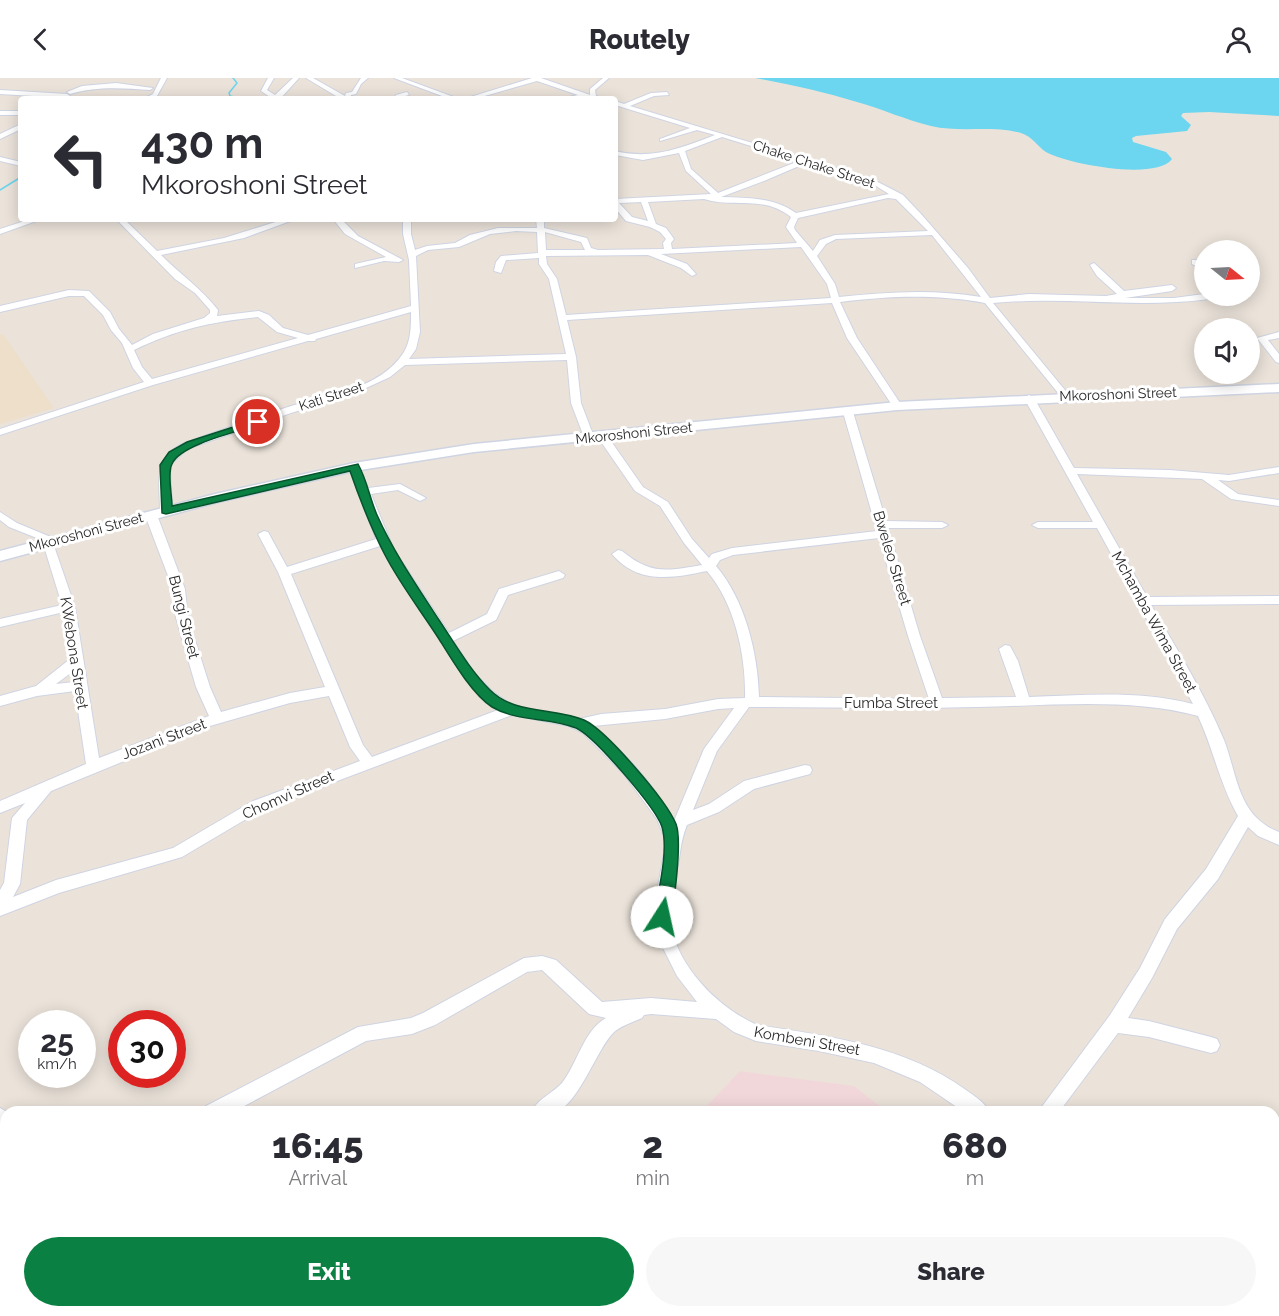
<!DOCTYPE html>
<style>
:root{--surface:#fff;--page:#f7f7f7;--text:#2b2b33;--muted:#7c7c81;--accent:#0b8043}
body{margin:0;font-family:Raleway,sans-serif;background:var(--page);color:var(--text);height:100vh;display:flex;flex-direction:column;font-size:22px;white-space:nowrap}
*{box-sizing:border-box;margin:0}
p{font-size:20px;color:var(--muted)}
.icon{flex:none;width:33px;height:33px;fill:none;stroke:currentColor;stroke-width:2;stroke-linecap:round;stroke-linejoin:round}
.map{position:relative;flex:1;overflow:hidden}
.sheet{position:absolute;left:0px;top:1028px;width:1280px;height:212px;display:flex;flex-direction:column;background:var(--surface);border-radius:18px 18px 0 0;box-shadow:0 3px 15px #0003}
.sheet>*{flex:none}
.top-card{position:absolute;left:18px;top:18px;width:600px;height:126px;border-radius:6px;box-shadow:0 3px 15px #0003;background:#fff;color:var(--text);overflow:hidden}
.needle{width:39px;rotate:108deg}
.controls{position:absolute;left:1194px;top:162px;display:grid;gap:12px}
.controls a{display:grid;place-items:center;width:66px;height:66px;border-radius:50%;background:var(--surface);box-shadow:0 3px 15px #0003;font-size:30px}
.speed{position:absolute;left:18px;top:932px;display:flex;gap:12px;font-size:30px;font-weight:700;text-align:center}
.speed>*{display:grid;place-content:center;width:78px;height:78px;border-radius:50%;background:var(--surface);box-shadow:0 3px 15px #0003;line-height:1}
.speed small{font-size:15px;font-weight:400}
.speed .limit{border:9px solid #d22;background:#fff;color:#111}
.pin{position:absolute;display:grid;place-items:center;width:51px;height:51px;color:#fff;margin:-26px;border:3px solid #fff;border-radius:50%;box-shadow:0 2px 6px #0007}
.me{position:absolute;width:66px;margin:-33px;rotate:10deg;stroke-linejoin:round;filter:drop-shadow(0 0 4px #0008)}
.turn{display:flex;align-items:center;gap:21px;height:126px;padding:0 24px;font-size:27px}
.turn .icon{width:78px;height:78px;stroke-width:2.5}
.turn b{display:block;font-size:42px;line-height:51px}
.eta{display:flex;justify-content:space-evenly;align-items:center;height:102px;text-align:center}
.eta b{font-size:36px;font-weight:800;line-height:42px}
.cta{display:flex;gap:12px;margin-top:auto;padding:12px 24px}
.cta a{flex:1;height:69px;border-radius:36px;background:var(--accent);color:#fff;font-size:24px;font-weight:800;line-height:69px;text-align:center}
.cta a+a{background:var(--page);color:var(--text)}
header{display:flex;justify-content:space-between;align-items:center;height:78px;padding:0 24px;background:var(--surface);font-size:27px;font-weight:800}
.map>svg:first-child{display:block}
.education{fill:#eddfc9}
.medical{fill:#f2d7da}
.water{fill:#6cd5ef}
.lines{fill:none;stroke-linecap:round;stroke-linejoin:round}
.stream{stroke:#6cd5ef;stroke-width:1.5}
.minor-casing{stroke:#cfd4e2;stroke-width:2}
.tertiary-casing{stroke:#cfd4e2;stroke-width:3}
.minor{fill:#fff;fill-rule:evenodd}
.tertiary{fill:#fff;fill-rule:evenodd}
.route{fill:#0b8043;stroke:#07532c;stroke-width:1.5}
.labels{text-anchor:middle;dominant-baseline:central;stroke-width:6;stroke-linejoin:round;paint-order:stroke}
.far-street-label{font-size:14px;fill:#292929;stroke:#fff}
.street-label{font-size:15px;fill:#292929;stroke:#fff}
</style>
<header><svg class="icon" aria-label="back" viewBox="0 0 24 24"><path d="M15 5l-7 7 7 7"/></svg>Routely<svg class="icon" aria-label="person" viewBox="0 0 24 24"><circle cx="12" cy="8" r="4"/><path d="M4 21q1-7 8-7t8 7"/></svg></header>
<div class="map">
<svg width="1279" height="1238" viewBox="0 0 1279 1238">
<rect width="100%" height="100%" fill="#ebe3da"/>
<polygon class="education" points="3,256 54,330 0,346 0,257"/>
<g class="medical">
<polygon points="740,993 854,1008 886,1033 702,1033"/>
<polygon points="460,1233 1134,1233 1141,1238 457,1238"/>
</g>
<path class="water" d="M755,0H1279V38L1209,34L1183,35L1181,38L1191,47L1187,53L1136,58L1132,60L1133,64L1166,74L1172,81C1156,103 1067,86 1046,74C1037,68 1033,59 1021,55C992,47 960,55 931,48C906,42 882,31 857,24C824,14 789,6 755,0Z"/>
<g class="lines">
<g class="stream">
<polyline points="233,0 237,5 229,15 230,18 243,21"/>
<polyline points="0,112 21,99"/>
</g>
<defs>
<g id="minor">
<polygon points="161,0 167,0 157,18 143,21 153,16"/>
<polygon points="268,0 274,0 267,12 275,17 293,0 299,0 280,21 273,21 261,13"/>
<polygon points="306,0 313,0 345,18 346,15 352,14 361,0 368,0 361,6 356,16 351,17 350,21 341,21"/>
<polygon points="394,0 402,0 459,21 450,21"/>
<polygon points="532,0 541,0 590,17 590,11 603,0 609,0 595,12 596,18 605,21 560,21 578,17 537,3 474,21 464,21"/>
<path d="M116,5L153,10L150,12C122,10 97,8 70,16L67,14L82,8Z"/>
<polygon points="0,12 67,16 70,18 67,20 0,16"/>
<polygon points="407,14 409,17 393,21 396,17"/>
<path d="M667,14L669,17L654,18L630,28L872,101L903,117L921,136L968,190L990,220L1029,216L1106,218L1117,216L1097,198L1090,187L1094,185L1124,213L1172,207L1176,210L1172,213L1125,220H1174L1204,216L1213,218L1209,221C1137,231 1066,218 993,225L1069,317L1071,319L1066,322L1063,321L985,225C934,216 891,218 840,224L857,260L902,328L897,331L894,330L847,260L832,225L567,242L576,279L581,325L594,359L593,361H585L584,359L571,325L567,282L405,287L390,299L353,316L291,335L187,371L170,387L172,433L166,436L160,433C160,405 152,378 185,365C218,353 252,341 285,330C322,318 373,313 399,281C411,267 411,252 411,234L316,261L315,263H308L153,307L0,357V351L144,304L133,290L122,265L111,252L103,237L84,218H69L0,234V228L69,212L89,213L110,234L119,251L132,267L153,256L204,240L210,235V232L195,215L175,201L116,141H124L157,173L224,160L285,141H296L244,160L161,177C180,196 202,211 218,232L217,238L259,233L269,237L283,250L308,257L411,228L409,182L403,156V141H411V156L415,172L427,168L455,165L470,157L498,150H537L536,141H544V150L587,160L591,170L598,172L664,171L663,165L666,161L660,154L650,149L626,143L615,130V121L711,116L686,93L679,75L643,82L615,77V73C652,82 681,70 715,57L697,52L660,63V61L690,50L615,27V23L624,26L651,15ZM722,59L799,83L718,115L691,91L685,73ZM806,85L868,103L889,116L796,135C774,119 748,120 721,119L764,103ZM888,120L896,121L928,153L835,157L820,162L813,173L795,152L794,149L798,140ZM704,121C734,131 761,116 791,139L786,149L797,165L672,171L671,165L674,161L666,150L656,146L648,124ZM641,124L648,143L632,139L619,125ZM516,153L537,154L538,175L501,178L496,184L494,193L501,195L506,182L539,180V186L549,201L566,276L409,281L416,271L420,254L416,178L428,172L459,169L490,156ZM545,154L581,164L585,172H546ZM932,157L981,219C933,211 887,214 839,219L835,206L817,178L826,166L836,161ZM801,169L827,206L831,220L566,237L557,201L547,186L546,178L648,177L681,190L692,198L696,196L687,186L661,176ZM258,239L277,254L298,260L152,301L142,289L134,272C177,251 211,244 258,239Z"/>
<rect x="0" y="33" width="21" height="4"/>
<polygon points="21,46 21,51 0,61 0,56"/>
<polygon points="0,79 21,84 21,88 0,83"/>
<polygon points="31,141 42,141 0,156 0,151"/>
<polygon points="333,141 341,141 358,158 403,182 399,184 384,183 355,190 355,186 386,179 345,156"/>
<polygon points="1192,182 1198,182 1204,187 1204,192 1192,186"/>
<polygon points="1279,254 1279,260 1268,262 1279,276 1279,285 1276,284 1257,260"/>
<path d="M1029,317L1034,320L1074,390L1170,392L1229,397L1279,389V395L1229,403L1218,402L1238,416L1279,422V428L1231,421L1202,401L1077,396L1147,519L1279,518V526L1151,527C1177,571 1204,615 1224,662C1233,685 1236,712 1250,732C1257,742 1268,750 1279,754V767L1258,758L1248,749L1218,801L1177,851L1152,900L1128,940L1149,943L1211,959L1217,961L1220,967L1217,973L1211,975L1149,959L1118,955L1059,1034H1038L1110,937L1140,890L1165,841L1206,791L1238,738C1220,707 1213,670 1198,638C1129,619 1048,628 976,629C901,631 824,629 749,629L717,673L693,732L709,726L744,703L805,687L810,688L812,692L810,696L754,711L719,734L687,747C680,764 681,774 677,791C674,807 668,824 670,841C675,887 717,929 757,947C830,958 905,968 966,1012C974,1018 985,1024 989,1034H964L920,1004L874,985L819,973L756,963L734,954L716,941L651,936L644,937L642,940C633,944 620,948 613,955C597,971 577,1029 555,1034C548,1035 539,1034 532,1034C537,1021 553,1015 562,1005C577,986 584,952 606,940L589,936L542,892L527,894L435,947L412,956L366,963L233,1034H204L206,1028L358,949L411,940L423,935L524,880L542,878L556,882L602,924L651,920L697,924L677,898L657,858L654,830L665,770L664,758L657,741L623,695L583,655L569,648L512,637L263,731L182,779L59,815L0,838V812L4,805L12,740L25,725L0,735V723L86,686L75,613L37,618L0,628V618L36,608L70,581L64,534L0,549V541L62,527L42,462L9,449L0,442V434L17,445L58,462L53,465L75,529L99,680L209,638L196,609L176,540L173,511L145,437L147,435H155L157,437L185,511L188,540L210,609L221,634L290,615L325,609L278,494L258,456L264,453L268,454L287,489L376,461L349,389L354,386L359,389L368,410L400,406L426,420L420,423L398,412L371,416L394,472L449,555L487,536L499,511L559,493L565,497L563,500L508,517L496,542L453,563L475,596L492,613L510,626L526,631L579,641L601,636L665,631L718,621L745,620C746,578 735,526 707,493C673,500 638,507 612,476L618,472L622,473C651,497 667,493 702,487L684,465L660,428L635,413L597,358L598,356H606L643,409L668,424L692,461L709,480L712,476L732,470L877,453L843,334L848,331L853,334L886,443L942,444L948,447L942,450H888L920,558L942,620L1016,619L999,571L1005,567L1010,568L1018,583L1029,619C1083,617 1141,612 1193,626L1097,450H1038L1032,447L1038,444H1093L1024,320ZM879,460L908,558L929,621L759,619C758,575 745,522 716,488L720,482L733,477ZM380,468L466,602L482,620L498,632L372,679L363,667L291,496ZM72,594L74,604L56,606ZM329,618L350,669L360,683L253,723L173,770L56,802L13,819L20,806L27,742L51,713L210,648L290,625ZM734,630L704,671L674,743C654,707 624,674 593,648L665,641L718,631Z"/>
<polygon points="0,1030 7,1034 6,1085 0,1082"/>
<polygon points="6,1135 8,1233 0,1237 0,1137"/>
<polygon points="315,1233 338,1233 336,1238 313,1238"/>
<polygon points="1231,1233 1257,1233 1259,1238 1233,1238"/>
</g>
<polygon id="tertiary" points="1279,306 1279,314 897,332 474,374 354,393 218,424 0,483 0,473 215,416 354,385 474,366 897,324"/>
</defs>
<use href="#minor" class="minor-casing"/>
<use href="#tertiary" class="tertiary-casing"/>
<use href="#minor" class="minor"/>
<use href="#tertiary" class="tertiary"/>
</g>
<path class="route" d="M258,341L263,344L261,346C241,353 180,366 172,386C167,396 172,416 172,428L358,386C367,402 370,421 377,437C394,475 417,508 439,542C455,566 470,592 490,612C515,637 553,629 584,642C606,652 666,722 676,746C682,762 675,829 668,844L662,846L656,844L654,839C658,814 669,773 662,749C656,730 594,658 576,650C550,639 517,644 492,629C472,616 452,582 439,561C421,533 400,506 385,477C371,450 360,422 350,393L166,436L162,435L160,387L169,374L187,364Z"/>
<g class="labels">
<g class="far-street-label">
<text transform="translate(814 86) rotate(18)">Chake Chake Street</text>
<text transform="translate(1118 316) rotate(-2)">Mkoroshoni Street</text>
<text transform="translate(331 318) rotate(-18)">Kati Street</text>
<text transform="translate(634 355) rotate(-6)">Mkoroshoni Street</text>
<text transform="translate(86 454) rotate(-15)">Mkoroshoni Street</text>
</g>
<g class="street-label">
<text transform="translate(892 480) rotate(73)">Bweleo Street</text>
<text transform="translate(184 539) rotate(76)">Bungi Street</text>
<text transform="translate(1154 544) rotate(61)">Mchamba Wima Street</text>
<text transform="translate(74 575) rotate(81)">KWebona Street</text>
<text x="891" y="625">Fumba Street</text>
<text transform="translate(164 661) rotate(-21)">Jozani Street</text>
<text transform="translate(288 717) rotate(-24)">Chomvi Street</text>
<text transform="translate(807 963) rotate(10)">Kombeni Street</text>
</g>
</g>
</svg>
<div class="controls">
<a><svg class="needle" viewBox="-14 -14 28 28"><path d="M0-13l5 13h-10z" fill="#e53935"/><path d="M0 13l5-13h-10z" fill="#7c7c81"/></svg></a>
<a><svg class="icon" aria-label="sound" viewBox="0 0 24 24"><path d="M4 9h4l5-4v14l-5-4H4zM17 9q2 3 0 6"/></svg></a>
</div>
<div class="speed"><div>25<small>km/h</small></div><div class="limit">30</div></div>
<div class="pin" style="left:258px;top:344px;background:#d93025"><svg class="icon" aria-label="arrive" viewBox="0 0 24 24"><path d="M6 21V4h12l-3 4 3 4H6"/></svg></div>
<svg class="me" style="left:662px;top:839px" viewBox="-20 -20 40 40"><circle r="19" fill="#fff"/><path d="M0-13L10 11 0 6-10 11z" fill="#0b8043"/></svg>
<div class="top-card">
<div class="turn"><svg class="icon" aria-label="left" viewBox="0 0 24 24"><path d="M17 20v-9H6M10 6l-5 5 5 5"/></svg><div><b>430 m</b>Mkoroshoni Street</div></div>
</div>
<section class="sheet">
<div class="eta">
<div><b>16:45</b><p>Arrival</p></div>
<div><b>2</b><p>min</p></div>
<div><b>680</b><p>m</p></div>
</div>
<div class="cta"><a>Exit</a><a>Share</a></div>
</section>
</div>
